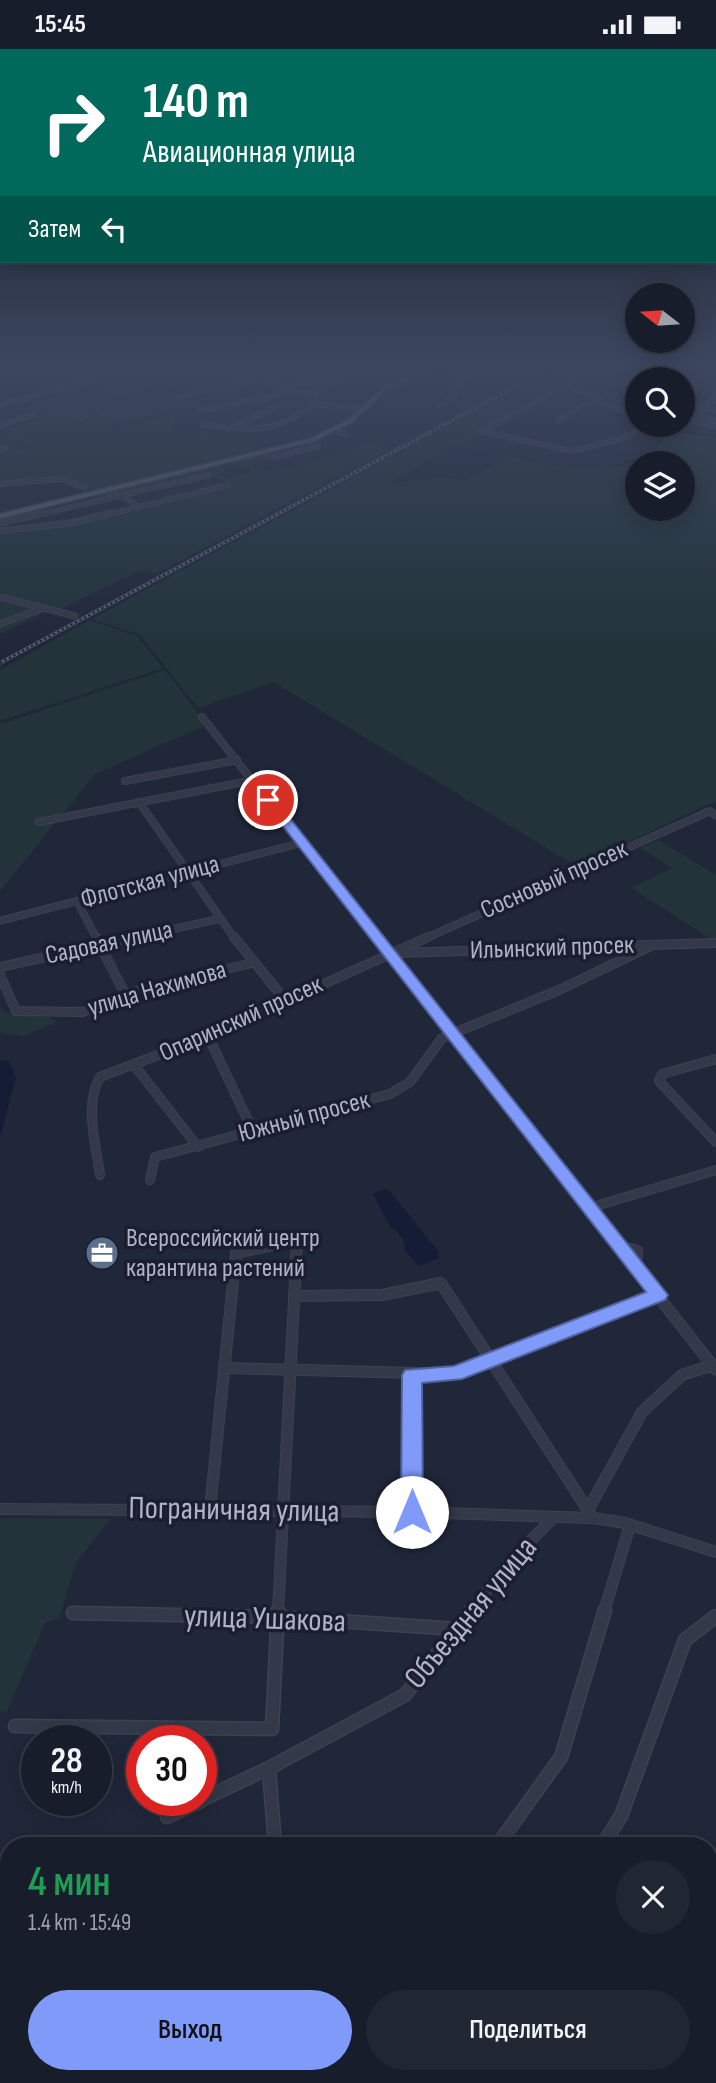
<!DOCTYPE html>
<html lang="ru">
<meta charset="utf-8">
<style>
:root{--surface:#181d2b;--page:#212633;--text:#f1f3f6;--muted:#9fa2a9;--line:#363b47;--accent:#809af9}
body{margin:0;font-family:"Sofia Sans Condensed",sans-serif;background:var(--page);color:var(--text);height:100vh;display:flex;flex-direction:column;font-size:26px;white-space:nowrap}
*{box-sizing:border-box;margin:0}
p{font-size:23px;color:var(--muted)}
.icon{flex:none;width:38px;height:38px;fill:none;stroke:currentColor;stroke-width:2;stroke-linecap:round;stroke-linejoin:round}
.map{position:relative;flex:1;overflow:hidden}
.details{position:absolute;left:0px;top:1788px;width:718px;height:247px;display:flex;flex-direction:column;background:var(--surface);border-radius:28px 28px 0 0;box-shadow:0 4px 18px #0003,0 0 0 2px var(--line)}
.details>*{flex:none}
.top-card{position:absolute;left:0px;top:0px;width:718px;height:214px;box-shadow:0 4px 18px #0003,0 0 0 2px var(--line);background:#00695c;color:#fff;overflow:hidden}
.needle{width:46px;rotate:287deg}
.controls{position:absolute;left:625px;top:234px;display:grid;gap:14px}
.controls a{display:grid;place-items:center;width:70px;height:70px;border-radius:50%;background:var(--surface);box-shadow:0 4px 18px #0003,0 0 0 2px var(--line);font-size:35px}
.speed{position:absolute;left:21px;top:1676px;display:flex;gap:14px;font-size:35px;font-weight:700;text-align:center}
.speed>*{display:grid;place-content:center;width:91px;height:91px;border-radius:50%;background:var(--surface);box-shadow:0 4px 18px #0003,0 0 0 2px var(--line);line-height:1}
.speed small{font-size:18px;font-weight:400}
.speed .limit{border:10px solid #d22;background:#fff;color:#111}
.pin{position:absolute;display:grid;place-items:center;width:60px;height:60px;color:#fff;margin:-30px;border:4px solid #fff;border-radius:50%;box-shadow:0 2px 7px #0007}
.me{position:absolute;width:77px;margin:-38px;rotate:0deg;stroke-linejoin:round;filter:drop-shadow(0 0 5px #0008)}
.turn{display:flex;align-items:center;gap:24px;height:147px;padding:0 28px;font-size:32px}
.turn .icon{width:91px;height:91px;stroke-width:2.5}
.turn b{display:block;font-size:49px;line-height:60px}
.then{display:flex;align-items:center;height:66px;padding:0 28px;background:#0003;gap:14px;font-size:26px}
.round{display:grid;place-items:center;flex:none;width:74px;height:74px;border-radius:37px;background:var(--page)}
.overview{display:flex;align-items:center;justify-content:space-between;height:119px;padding:0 28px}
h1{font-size:42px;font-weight:600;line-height:52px;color:#1e9e55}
.primary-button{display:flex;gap:14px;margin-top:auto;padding:14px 28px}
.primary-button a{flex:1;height:80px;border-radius:42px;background:var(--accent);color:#111;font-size:28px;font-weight:600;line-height:80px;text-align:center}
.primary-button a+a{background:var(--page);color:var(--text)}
.status{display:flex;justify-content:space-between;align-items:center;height:49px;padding:0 35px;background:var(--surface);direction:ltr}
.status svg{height:19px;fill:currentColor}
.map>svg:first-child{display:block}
.green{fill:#22333a;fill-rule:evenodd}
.water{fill:#141c36}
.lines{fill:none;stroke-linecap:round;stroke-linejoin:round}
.stream{stroke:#141c36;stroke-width:2}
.minor-far5-casing{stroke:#3d4253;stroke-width:6}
.minor-far4-casing{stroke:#3d4253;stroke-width:7}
.minor-far3-casing{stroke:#3d4253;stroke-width:8}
.minor-far2-casing{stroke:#3d4253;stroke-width:10}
.minor-far1-casing{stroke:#3d4253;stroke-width:12}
.minor-casing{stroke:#3d4253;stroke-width:15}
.major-casing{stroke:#3d4253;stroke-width:3}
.minor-far5{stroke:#343949;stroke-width:4.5}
.minor-far4{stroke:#343949;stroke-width:5}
.minor-far3{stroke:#343949;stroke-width:6}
.minor-far2{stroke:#343949;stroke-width:8}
.minor-far1{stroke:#343949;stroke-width:10}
.minor{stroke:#343949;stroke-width:12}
.major{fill:#525869;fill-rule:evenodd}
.rail-casing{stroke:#565c70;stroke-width:3.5}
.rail{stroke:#1a1e2e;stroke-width:2;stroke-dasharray:2.5;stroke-linecap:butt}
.route{fill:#809af9;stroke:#5364a2;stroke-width:2}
.labels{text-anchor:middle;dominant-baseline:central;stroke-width:7;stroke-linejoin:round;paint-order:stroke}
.street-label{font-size:26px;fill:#afb3c6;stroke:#1a1e2e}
.poi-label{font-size:26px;fill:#afb3c6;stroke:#1a1e2e;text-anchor:start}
.near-street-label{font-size:32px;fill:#afb3c6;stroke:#1a1e2e}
</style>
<div class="status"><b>15:45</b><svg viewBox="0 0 49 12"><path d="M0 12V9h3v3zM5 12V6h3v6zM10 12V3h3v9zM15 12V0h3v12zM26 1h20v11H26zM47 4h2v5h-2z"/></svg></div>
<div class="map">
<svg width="716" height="2034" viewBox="0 0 716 2034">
<rect width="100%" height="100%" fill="#202739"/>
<g class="green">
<polygon points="0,315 138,315 0,334"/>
<path d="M179,315H250L152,345H145L188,329C162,327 137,351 111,350L114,353L111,356L75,376L80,377C114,357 136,340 166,354L169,362L113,375L96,387L170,366L175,368L172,380L218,388L235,387L258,397L234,408L99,439L90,440L65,429L0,432V402L23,401L35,396L0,384L50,366L14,361L17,359L58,353L54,350Z"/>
<path d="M563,315H604L458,393L391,434L441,429L466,431L508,407L461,396L463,395C513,407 596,437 643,408C653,402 662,389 669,380L716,388V752L576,817L274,633L198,659L140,586L92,570ZM637,415H682V460H637Z"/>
<polygon points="369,394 389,401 156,525 140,521 59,561 0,546 0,482 70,474 228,435 209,425 129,443 109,442 218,416 227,418 227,421 218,425 228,429 253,424 227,414 265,405 271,408 252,417 273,423 342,405"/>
<polygon points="0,550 48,562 0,585"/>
<polygon points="90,571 137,587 163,619 0,672 0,621"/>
<polygon points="165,621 207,676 95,725 0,842 0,675"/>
<polygon points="658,791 716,826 716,893 631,839 672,819 640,799"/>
<polygon points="0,955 4,963 49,968 57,973 24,987 0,984"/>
<polygon points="0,1469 110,1470 76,1514 59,1569 45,1574 6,1664 0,1662"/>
</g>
<g class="water">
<polygon points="0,1011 10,1013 16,1029 0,1088"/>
<polygon points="381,1141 389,1141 438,1202 439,1209 419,1217 404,1200 405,1194 396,1181 391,1179 373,1145"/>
</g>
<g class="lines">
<polyline class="stream" points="624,414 644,408 671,380 716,388"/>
<defs>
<g id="minor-far5">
<polyline points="705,334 716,335"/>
<polyline points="566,337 602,349"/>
<polyline points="289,338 370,316"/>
<polyline points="314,345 320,338 343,330"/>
<polyline points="179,348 260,329 295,342"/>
<polyline points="682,353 709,315"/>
<polyline points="0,356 99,329 85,324 49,328"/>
<polyline points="440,356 454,347 455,338 468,326 465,319 455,316"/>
<polyline points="704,360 716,361"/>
<polyline points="200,362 287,344 315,345 311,352 313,355 364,359"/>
<polyline points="695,368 716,371"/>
<polyline points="558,371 594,350 637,367"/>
<polyline points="691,372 716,377"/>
<polyline points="689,374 716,346"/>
<path d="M203,376C258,382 269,385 317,355"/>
<polyline points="0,377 34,365"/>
<polyline points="228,380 276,358"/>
<polyline points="334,382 346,385"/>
<polyline points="480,382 572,402 621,390 646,376"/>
<polyline points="481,382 596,321"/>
<polyline points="0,400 6,399"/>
<polyline points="264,403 276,408 318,397"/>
<polyline points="0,435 63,430 85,439"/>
<polyline points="98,442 120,446 138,457"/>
<polyline points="37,466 209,426"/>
<polyline points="105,466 228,436"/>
</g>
<g id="minor-far4">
<polyline points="0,474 44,464"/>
<polyline points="0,482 70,474 112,464"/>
<polyline points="0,548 75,567"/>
<polyline points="0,575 43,559"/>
</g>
<g id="minor-far3">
<polyline points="202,668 377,890"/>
<polyline points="125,732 237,711"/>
<polyline points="139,753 235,890"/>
<polyline points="39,773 254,731"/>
<polyline points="77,852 97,890"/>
<polyline points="0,872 301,794"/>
<polyline points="127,890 219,870"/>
<polyline points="424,890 710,762 716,767"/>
</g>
<g id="minor-far2">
<polyline points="96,888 125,945"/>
<polyline points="234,888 285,951"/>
<polyline points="376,888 611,1188"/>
<polyline points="397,904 715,894"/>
<polyline points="0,918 135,888"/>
<polyline points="0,926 16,962 83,963 125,945 252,914"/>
<polyline points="208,987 252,1080"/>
<polyline points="716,1010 662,1025 659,1032 716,1093"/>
<polyline points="134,1016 198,1098"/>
<path d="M100,1126C96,1097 84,1054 100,1028L208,987L428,888"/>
<polyline points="150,1131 155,1108 390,1045 410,1033 442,989 559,941 653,896"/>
<polyline points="589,1159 716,1121"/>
</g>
<g id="minor-far1">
<polyline points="610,1186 716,1321"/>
<polyline points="625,1204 630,1200 637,1202 636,1219"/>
<polyline points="294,1247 382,1246 441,1234 593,1469"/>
<polyline points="224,1319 455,1325 658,1246"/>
<polyline points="412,1326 412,1463"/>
<polyline points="0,1460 412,1463 593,1469 625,1474 716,1503"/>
<polyline points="210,1460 236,1204 311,1188"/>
<polyline points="588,1461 642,1363 682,1326 713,1316"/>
<polyline points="278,1563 297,1193"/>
<polyline points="470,1563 507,1516 552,1470"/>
<polyline points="604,1563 630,1476"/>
</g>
<g id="minor">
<polyline points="73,1564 279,1568 457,1580"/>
<polyline points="15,1677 272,1680 278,1561"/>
<polyline points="269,1719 275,1797"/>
<polyline points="201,1751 269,1719 405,1646 471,1561"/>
<polyline points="167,1768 201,1752"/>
<polyline points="497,1797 561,1708 605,1561"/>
<polyline points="602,1797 621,1767 685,1591 716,1567"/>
<polyline points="560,2026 569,2034"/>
<polyline points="455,2034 459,2026"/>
<polyline points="598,2034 603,2026"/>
</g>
<polygon id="major" points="450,315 458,315 390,338 352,373 314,392 0,469 0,465 310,390 348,371 386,336"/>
</defs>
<use href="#minor-far5" class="minor-far5-casing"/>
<use href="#minor-far4" class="minor-far4-casing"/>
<use href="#minor-far3" class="minor-far3-casing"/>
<use href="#minor-far2" class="minor-far2-casing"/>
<use href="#minor-far1" class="minor-far1-casing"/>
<use href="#minor" class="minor-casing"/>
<use href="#major" class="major-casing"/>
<use href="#minor-far5" class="minor-far5"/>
<use href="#minor-far4" class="minor-far4"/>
<use href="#minor-far3" class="minor-far3"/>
<use href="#minor-far2" class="minor-far2"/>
<use href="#minor-far1" class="minor-far1"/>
<use href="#minor" class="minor"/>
<use href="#major" class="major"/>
<defs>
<polyline id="rail" points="0,614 557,315"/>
</defs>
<use href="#rail" class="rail-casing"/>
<use href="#rail" class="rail"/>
</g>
<linearGradient id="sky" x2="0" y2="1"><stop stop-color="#12151f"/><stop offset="0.53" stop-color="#3c475f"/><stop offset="1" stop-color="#3c475f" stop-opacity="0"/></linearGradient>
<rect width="716" height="600" fill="url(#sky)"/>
<polygon class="route" points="268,747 273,748 668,1246 665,1251 462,1330 422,1334 423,1463 420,1469 412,1472 405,1469 401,1463 402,1326 405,1321 454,1317 646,1243 264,753 262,751"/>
<defs>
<symbol id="office-disc" viewBox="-11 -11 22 22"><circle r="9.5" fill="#5c6f8a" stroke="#1a1e2e"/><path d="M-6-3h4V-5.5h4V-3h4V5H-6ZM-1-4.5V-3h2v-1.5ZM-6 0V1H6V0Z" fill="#fff"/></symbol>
</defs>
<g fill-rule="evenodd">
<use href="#office-disc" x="83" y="1185" width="38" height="38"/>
</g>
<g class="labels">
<g class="street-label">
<text transform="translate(554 831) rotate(-24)">Сосновый просек</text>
<text transform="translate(150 833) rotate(-15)">Флотская улица</text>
<text transform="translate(109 894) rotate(-12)">Садовая улица</text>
<text transform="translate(552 899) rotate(-2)">Ильинский просек</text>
<text transform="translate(157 940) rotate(-16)">улица Нахимова</text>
<text transform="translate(241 970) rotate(-24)">Опаринский просек</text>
<text transform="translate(304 1068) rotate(-15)">Южный просек</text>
</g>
<g class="poi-label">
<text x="126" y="1189">Всероссийский центр<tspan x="126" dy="30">карантина растений</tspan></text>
</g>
<g class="near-street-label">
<text transform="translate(234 1461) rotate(1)">Пограничная улица</text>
<text transform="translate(471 1564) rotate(-50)">Объездная улица</text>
<text transform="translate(265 1570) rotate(2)">улица Ушакова</text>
</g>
</g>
</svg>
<div class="controls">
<a><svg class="needle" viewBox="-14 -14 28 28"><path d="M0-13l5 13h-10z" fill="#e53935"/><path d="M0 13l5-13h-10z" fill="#9fa2a9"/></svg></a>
<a><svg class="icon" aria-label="search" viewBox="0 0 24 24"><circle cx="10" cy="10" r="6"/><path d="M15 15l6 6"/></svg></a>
<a><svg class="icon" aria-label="layers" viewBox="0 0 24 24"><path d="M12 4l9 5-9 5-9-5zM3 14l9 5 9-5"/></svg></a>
</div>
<div class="speed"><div>28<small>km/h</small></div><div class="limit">30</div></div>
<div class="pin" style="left:268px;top:751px;background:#d93025"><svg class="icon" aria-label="arrive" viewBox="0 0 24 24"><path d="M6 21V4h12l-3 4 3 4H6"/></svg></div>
<svg class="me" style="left:412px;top:1463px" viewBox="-20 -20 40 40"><circle r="19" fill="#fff"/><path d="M0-13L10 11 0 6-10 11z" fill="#809af9"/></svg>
<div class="top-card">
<div class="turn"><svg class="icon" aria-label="right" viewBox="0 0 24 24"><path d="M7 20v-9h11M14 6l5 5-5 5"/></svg><div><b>140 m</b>Авиационная улица</div></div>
<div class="then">Затем<svg class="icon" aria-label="left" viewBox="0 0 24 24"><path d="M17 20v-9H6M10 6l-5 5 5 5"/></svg></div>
</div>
<section class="details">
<div class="overview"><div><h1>4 мин</h1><p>1.4 km · 15:49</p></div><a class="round"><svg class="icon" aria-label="close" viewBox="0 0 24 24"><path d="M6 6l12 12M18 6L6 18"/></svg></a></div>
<div class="primary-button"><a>Выход</a><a>Поделиться</a></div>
</section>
</div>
